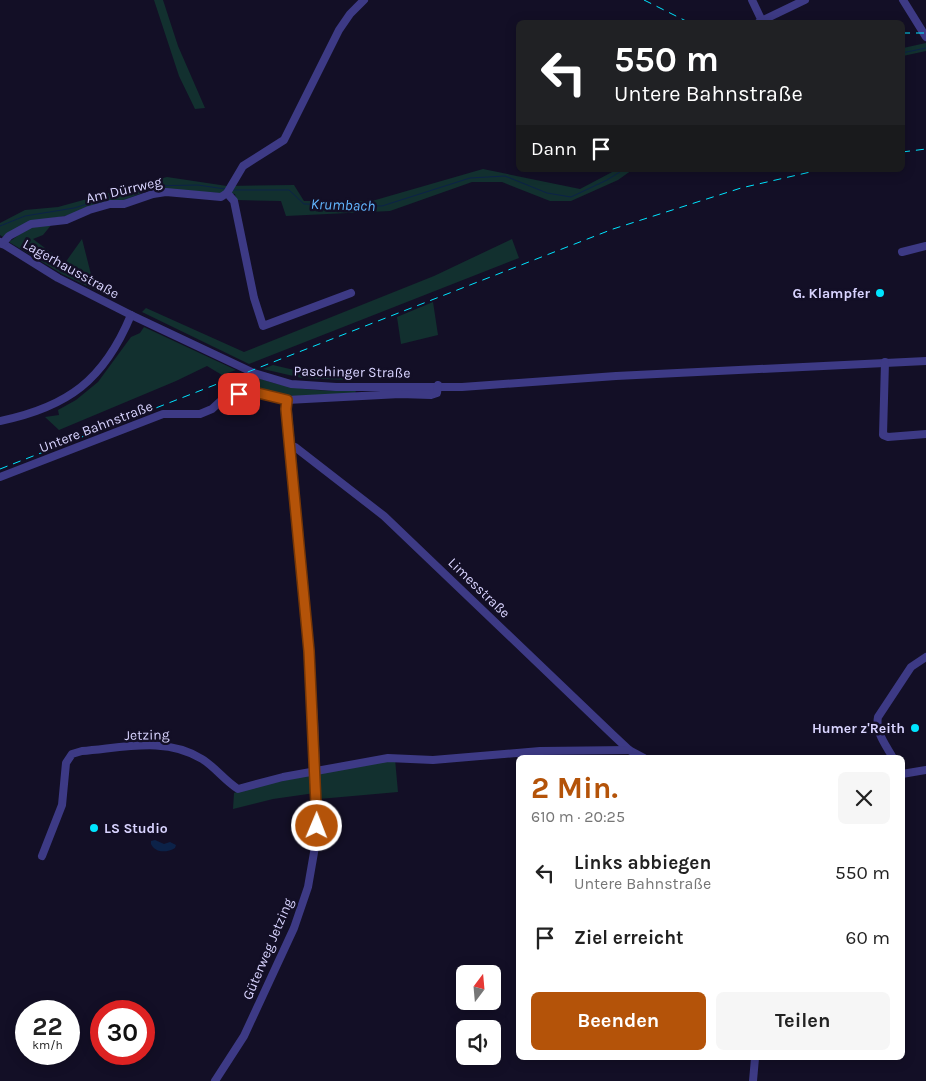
<!DOCTYPE html>
<html lang="de">
<meta charset="utf-8">
<style>
:root{--surface:#fff;--page:#f6f6f6;--text:#222;--muted:#767676;--accent:#b45309}
body{margin:0;font-family:Karla,sans-serif;background:var(--page);color:var(--text);height:100vh;display:flex;flex-direction:column;font-size:19px;white-space:nowrap}
*{box-sizing:border-box;margin:0}
p{font-size:16px;color:var(--muted)}
.icon{flex:none;width:28px;height:28px;fill:none;stroke:currentColor;stroke-width:2;stroke-linecap:round;stroke-linejoin:round}
.map{position:relative;flex:1;overflow:hidden}
.side{position:absolute;left:516px;top:755px;width:389px;height:305px;display:flex;flex-direction:column;background:var(--surface);border-radius:8px;box-shadow:0 2px 12px #0003}
.side>*{flex:none}
.guide{position:absolute;left:516px;top:20px;width:389px;height:152px;border-radius:8px;box-shadow:0 2px 12px #0003;background:#202124;color:#fff;overflow:hidden}
.needle{width:32px;rotate:16deg}
.buttons{position:absolute;left:456px;top:965px;display:grid;gap:10px}
.buttons a{display:grid;place-items:center;width:45px;height:45px;border-radius:8px;background:var(--surface);box-shadow:0 2px 12px #0003;font-size:25px}
.speed{position:absolute;left:15px;top:1000px;display:flex;gap:10px;font-size:25px;font-weight:700;text-align:center}
.speed>*{display:grid;place-content:center;width:65px;height:65px;border-radius:50%;background:var(--surface);box-shadow:0 2px 12px #0003;line-height:1}
.speed small{font-size:12px;font-weight:400}
.speed .limit{border:8px solid #d22;background:#fff;color:#111}
.pin{position:absolute;display:grid;place-items:center;width:42px;height:42px;color:#fff;margin:-21px;border-radius:10px;box-shadow:0 2px 8px #0006}
.me{position:absolute;width:55px;margin:-28px;rotate:1deg;stroke-linejoin:round;filter:drop-shadow(0 0 4px #0008)}
.turn{display:flex;align-items:center;gap:18px;height:105px;padding:0 15px;font-size:22px}
.turn .icon{width:65px;height:65px;stroke-width:2.5}
.turn b{display:block;font-size:35px;line-height:42px}
.then{display:flex;align-items:center;height:48px;padding:0 15px;background:#0003;gap:10px;font-size:19px}
.round{display:grid;place-items:center;flex:none;width:52px;height:52px;border-radius:8px;background:var(--page)}
.head{display:flex;align-items:center;justify-content:space-between;height:85px;padding:0 15px}
h1{font-size:30px;font-weight:700;line-height:38px;color:var(--accent)}
.cta{display:flex;gap:10px;margin-top:auto;padding:10px 15px}
.cta a{flex:1;height:58px;border-radius:8px;background:var(--accent);color:#fff;font-size:20px;font-weight:700;line-height:58px;text-align:center}
.cta a+a{background:var(--page);color:var(--text)}
ul{padding:0;list-style:none}
li{display:flex;align-items:center;gap:15px;height:65px;padding:0 15px}
li div{flex:1}
li b{display:block;font-size:19px}
li em{font-style:normal}
.map>svg:first-child{display:block}
.green{fill:#12302f}
.water{fill:#0c2248}
.lines{fill:none;stroke-linecap:round;stroke-linejoin:round}
.stream{stroke:#0c2248;stroke-width:1}
.minor{stroke:#3d3a85;stroke-width:8}
.rail{stroke:#00e5ff;stroke-width:1;stroke-dasharray:8 6;stroke-linecap:butt}
.route-casing{stroke:#753606;stroke-width:12}
.route{stroke:#b45309;stroke-width:9}
.poi-dot{fill:#00e5ff;stroke:#130f26;stroke-width:2}
.labels{text-anchor:middle;dominant-baseline:central;stroke-width:5;stroke-linejoin:round;paint-order:stroke}
.street-label{font-size:14px;fill:#d9d4ff;stroke:#130f26}
.poi-label{font-size:14px;font-weight:bold;fill:#d9d4ff;stroke:#130f26;text-anchor:end}
.water-label{font-size:15px;font-style:italic;fill:#62b6ff;stroke:#130f26}
</style>
<div class="map">
<svg width="926" height="1081" viewBox="0 0 926 1081">
<rect width="100%" height="100%" fill="#130f26"/>
<g class="green">
<polygon points="154,0 163,0 178,46 205,108 195,109 179,76"/>
<polygon points="926,43 926,51 903,56 903,48"/>
<polygon points="483,169 580,189 616,170 632,170 618,180 571,201 550,201 502,182 472,182 390,211 286,216 281,201 236,200 235,194 152,189 124,200 110,201 65,216 35,221 3,237 0,235 0,223 25,210 58,207 167,177 227,186 294,185 304,201 372,201"/>
<polygon points="52,224 43,235 33,239 65,263 82,239 95,290 62,274 9,242 30,227"/>
<polygon points="512,239 519,258 249,364 142,312 146,308 244,352 434,276"/>
<polygon points="433,302 438,335 401,344 397,317"/>
<polygon points="144,327 236,370 222,375 207,366 176,381 59,430 45,417 59,415 58,410 76,400 98,382 131,337 140,333"/>
<polygon points="273,365 307,373 335,375 347,380 302,378 263,369"/>
<path d="M248,374C284,389 318,392 356,390L355,395C315,397 274,401 238,380Z"/>
<polygon points="395,759 398,792 319,799 319,774"/>
<polygon points="310,775 313,777 315,793 273,799 233,809 234,793 244,789"/>
</g>
<path class="water" d="M155,840L164,844L170,842L176,845L175,848C167,853 155,853 151,844V841Z"/>
<g class="lines">
<g class="stream">
<polyline points="902,53 926,48"/>
<polyline points="232,190 289,190 304,204 382,206 470,178 505,176 547,193 571,197 607,180 623,170"/>
<polyline points="0,226 25,216 74,208 146,186 198,185 225,189"/>
</g>
<g class="minor">
<polyline points="752,0 762,21"/>
<polyline points="903,0 926,37"/>
<polyline points="759,22 805,0"/>
<polyline points="227,193 234,201 254,298 263,326 351,293"/>
<polyline points="0,242 58,278 131,315 254,373 291,384 336,387 462,387 616,376 926,361"/>
<polyline points="2,244 9,236 31,224 66,220 89,210 110,204 124,204 153,194 166,192 221,197 227,193 243,166 284,140 339,30 350,14 364,0"/>
<polyline points="902,252 926,246"/>
<polyline points="885,362 883,435 888,437 926,434"/>
<path d="M0,421C68,407 104,380 131,315"/>
<polyline points="289,445 295,447 384,516 613,735 629,750 644,758"/>
<polyline points="0,477 163,414 200,414 212,409 224,398 245,393 264,394 287,400 400,394 431,395 437,393 438,385"/>
<path d="M893,758C886,745 875,732 878,717L911,667L926,657"/>
<polyline points="902,774 926,770"/>
<path d="M42,856L62,805L66,763L72,754L82,751C122,748 166,736 202,759C215,767 224,780 238,789L283,777L388,758L433,760L540,751L629,750"/>
<polyline points="215,1081 244,1036 294,928 308,887 316,841 317,797 314,719 287,400"/>
<polyline points="753,1081 755,1058"/>
</g>
<g class="rail">
<polyline points="644,0 688,22"/>
<polyline points="902,33 926,33"/>
<polyline points="902,152 926,149"/>
<polyline points="0,469 613,229 741,188 819,170"/>
</g>
</g>
<g class="lines">
<defs>
<polyline id="route" points="239,394 258,393 287,400 286,409 309,651 317,826"/>
</defs>
<use href="#route" class="route-casing"/>
<use href="#route" class="route"/>
</g>
<g class="poi-dot">
<circle cx="880" cy="293" r="5"/>
<circle cx="915" cy="728" r="5"/>
<circle cx="94" cy="828" r="5"/>
</g>
<g class="labels">
<g class="street-label">
<text transform="translate(124 190) rotate(-13)">Am Dürrweg</text>
<text transform="translate(71 269) rotate(29)">Lagerhausstraße</text>
<text transform="translate(352 372) rotate(1)">Paschinger Straße</text>
<text transform="translate(96 427) rotate(-21)">Untere Bahnstraße</text>
<text transform="translate(479 588) rotate(44)">Limesstraße</text>
<text transform="translate(147 735) rotate(-1)">Jetzing</text>
<text transform="translate(268 949) rotate(-67)">Güterweg Jetzing</text>
</g>
<g class="poi-label">
<text x="870" y="293">G. Klampfer</text>
<text x="905" y="728">Humer z'Reith</text>
<text x="104" y="828" text-anchor="start">LS Studio</text>
</g>
<g class="water-label">
<text transform="translate(343 205) rotate(2)">Krumbach</text>
</g>
</g>
</svg>
<div class="buttons">
<a><svg class="needle" viewBox="-14 -14 28 28"><path d="M0-13l5 13h-10z" fill="#e53935"/><path d="M0 13l5-13h-10z" fill="#767676"/></svg></a>
<a><svg class="icon" aria-label="sound" viewBox="0 0 24 24"><path d="M4 9h4l5-4v14l-5-4H4zM17 9q2 3 0 6"/></svg></a>
</div>
<div class="speed"><div>22<small>km/h</small></div><div class="limit">30</div></div>
<div class="pin" style="left:239px;top:394px;background:#d93025"><svg class="icon" aria-label="arrive" viewBox="0 0 24 24"><path d="M6 21V4h12l-3 4 3 4H6"/></svg></div>
<svg class="me" style="left:317px;top:826px" viewBox="-20 -20 40 40"><circle r="17" fill="#b45309" stroke="#fff" stroke-width="3"/><path d="M0-11L8 9 0 5-8 9z" fill="#fff"/></svg>
<div class="guide">
<div class="turn"><svg class="icon" aria-label="left" viewBox="0 0 24 24"><path d="M17 20v-9H6M10 6l-5 5 5 5"/></svg><div><b>550 m</b>Untere Bahnstraße</div></div>
<div class="then">Dann<svg class="icon" aria-label="arrive" viewBox="0 0 24 24"><path d="M6 21V4h12l-3 4 3 4H6"/></svg></div>
</div>
<section class="side">
<div class="head"><div><h1>2 Min.</h1><p>610 m · 20:25</p></div><a class="round"><svg class="icon" aria-label="close" viewBox="0 0 24 24"><path d="M6 6l12 12M18 6L6 18"/></svg></a></div>
<ul>
<li><svg class="icon" aria-label="left" viewBox="0 0 24 24"><path d="M17 20v-9H6M10 6l-5 5 5 5"/></svg><div><b>Links abbiegen</b><p>Untere Bahnstraße</p></div><em>550 m</em></li>
<li><svg class="icon" aria-label="arrive" viewBox="0 0 24 24"><path d="M6 21V4h12l-3 4 3 4H6"/></svg><div><b>Ziel erreicht</b></div><em>60 m</em></li>
</ul>
<div class="cta"><a>Beenden</a><a>Teilen</a></div>
</section>
</div>
